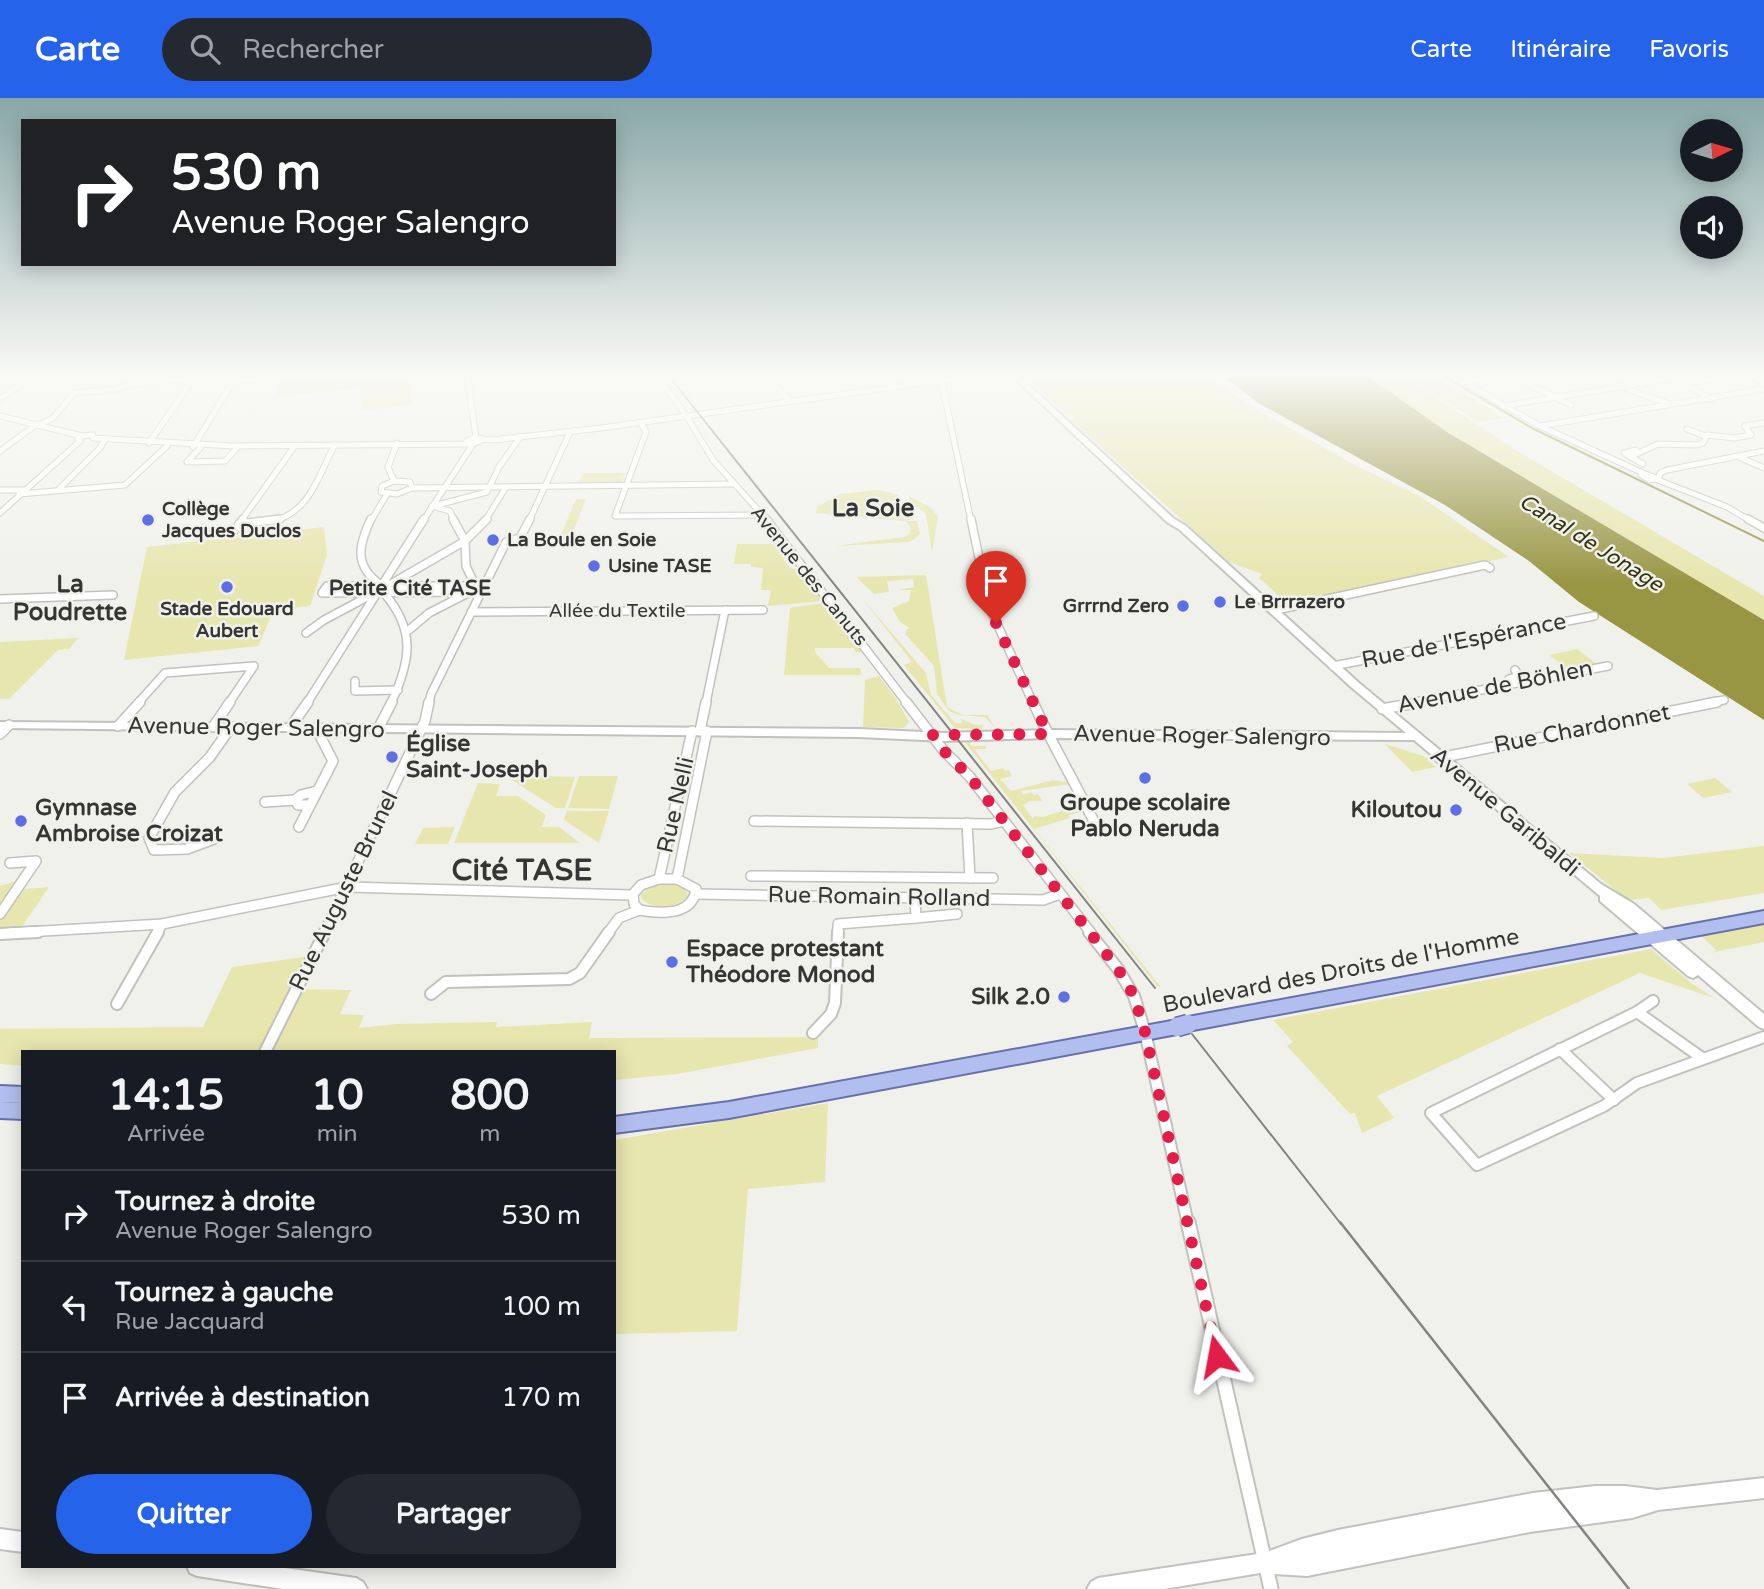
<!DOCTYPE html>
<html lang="fr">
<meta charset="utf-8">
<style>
:root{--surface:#171b24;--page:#242831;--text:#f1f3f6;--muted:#9ea1a6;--line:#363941;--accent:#2563eb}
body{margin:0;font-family:"Varela Round",sans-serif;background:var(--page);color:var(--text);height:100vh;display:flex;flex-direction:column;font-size:26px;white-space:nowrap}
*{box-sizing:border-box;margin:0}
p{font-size:23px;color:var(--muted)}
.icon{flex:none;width:38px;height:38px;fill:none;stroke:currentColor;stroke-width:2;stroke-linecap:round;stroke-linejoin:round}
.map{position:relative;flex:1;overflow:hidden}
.side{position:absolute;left:21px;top:952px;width:595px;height:518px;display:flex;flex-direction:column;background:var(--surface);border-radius:0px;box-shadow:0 4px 18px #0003}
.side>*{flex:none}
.banner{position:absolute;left:21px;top:21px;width:595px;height:147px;border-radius:0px;box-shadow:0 4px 18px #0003;background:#202124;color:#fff;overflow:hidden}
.needle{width:46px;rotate:85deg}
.buttons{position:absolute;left:1680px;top:21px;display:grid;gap:14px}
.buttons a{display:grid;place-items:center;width:63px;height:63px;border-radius:50%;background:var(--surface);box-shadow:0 4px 18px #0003;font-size:35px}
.pin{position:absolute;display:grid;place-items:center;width:60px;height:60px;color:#fff;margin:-72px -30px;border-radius:50% 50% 50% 0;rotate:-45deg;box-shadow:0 0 7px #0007}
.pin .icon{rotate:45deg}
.me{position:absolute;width:77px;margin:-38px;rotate:347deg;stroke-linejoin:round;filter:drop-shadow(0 0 5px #0008)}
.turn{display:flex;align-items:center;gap:24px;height:147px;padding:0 35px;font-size:32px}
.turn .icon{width:91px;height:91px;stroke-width:2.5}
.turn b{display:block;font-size:49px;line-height:60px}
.eta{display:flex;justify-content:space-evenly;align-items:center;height:119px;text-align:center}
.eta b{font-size:42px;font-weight:800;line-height:49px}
.button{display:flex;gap:14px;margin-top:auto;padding:14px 35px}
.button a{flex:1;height:80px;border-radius:42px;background:var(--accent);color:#fff;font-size:28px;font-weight:800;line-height:80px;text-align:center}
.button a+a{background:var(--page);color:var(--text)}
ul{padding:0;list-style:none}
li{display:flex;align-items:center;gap:21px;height:91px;padding:0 35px;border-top:2px solid var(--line)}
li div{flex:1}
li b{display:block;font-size:26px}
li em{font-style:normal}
header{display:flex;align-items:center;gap:42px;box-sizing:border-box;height:98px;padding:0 35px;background:var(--accent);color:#fff}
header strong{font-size:33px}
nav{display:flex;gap:38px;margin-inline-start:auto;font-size:24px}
.search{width:490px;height:63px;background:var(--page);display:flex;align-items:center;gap:18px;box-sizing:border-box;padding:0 24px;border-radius:38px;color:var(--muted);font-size:26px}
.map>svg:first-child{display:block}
.green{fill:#e7e6af}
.water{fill:#989643}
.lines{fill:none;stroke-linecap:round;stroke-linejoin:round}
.stream{stroke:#989643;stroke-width:2}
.street-far4-casing{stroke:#c1c1bd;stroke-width:7}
.street-far3-casing{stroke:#c1c1bd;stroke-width:10}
.street-far2-casing{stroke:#c1c1bd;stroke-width:12}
.street-far1-casing{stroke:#c1c1bd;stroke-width:14}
.street-casing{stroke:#c1c1bd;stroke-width:17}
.secondary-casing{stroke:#c1c1bd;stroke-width:4}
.primary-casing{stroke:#6571a7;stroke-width:4}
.street-far4{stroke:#fff;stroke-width:5}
.street-far3{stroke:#fff;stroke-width:7}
.street-far2{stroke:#fff;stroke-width:9}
.street-far1{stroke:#fff;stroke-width:10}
.street{stroke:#fff;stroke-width:13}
.secondary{fill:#fff;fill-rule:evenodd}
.primary{fill:#b2beef;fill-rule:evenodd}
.tram-far1{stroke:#838380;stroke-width:2}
.tram{stroke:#838380;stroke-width:2.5}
.primary-bridge-casing{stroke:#6571a7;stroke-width:21;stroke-linecap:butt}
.primary-bridge{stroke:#b2beef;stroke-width:18}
.route{stroke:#e11d48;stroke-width:12;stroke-dasharray:0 21.6}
.poi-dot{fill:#5c6fe5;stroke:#f1f1ec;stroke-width:2.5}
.labels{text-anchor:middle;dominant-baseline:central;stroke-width:5;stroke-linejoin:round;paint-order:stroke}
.far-poi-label{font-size:19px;font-weight:bold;fill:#353533;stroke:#f1f1ec;text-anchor:start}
.far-street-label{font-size:19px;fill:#353533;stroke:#f1f1ec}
.far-water-label{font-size:21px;font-style:italic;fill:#33320d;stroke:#f1f1ec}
.far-neighbourhood-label{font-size:21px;font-weight:bold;fill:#353533;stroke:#f1f1ec}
.street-label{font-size:23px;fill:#353533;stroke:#f1f1ec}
.poi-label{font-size:23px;font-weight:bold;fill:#353533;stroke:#f1f1ec;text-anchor:start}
.far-district-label{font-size:24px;font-weight:bold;fill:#353533;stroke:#f1f1ec}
.district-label{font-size:30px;font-weight:bold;fill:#353533;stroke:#f1f1ec}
</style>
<header>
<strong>Carte</strong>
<div class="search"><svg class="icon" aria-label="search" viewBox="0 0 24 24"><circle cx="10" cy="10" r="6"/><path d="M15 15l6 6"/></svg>Rechercher</div>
<nav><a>Carte</a><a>Itinéraire</a><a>Favoris</a></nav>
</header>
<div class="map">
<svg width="1764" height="1491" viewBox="0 0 1764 1491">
<rect width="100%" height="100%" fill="#f1f1ec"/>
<g class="green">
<polygon points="283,277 408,277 412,307 362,312 360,290 275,299"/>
<polygon points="1028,277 1206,277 1254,310 1360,370 1419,398 1509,459 1278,508 1276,505 1277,496 1259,480 1262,476 1229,464 1070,321 1075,321 1073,316 1066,316 1026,279"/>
<polygon points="1366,277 1402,277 1519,354 1764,498 1764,522 1447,334"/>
<polygon points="1406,277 1432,277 1505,320 1477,324"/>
<polygon points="584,375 626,375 621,386 578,386"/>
<polygon points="878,392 899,397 900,408 915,420 904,423 816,415 817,409 840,396"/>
<polygon points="909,398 930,409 938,419 932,454 926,416 910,403"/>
<polygon points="576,401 586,401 569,444 558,444"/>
<polygon points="905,423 917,423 920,436 910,444 835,448 904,439 910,435 910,428"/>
<polygon points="324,429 327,457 310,508 274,512 258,548 124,562 147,449"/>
<polygon points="737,446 773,446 790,470 799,472 823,503 768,508 771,492 761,492 763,470 751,469 751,466 734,466"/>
<polygon points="926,477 947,609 962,617 987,617 996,631 985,619 959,617 949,613 937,596 934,568 906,537 906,532 910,530 900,524 892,510 909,503 911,492 898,492 914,489 913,481 887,483 889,494 874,496 856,479"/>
<polygon points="862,500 926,575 931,597 955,625 962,625 961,621 975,627 983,627 982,631 955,630 904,567 912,564"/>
<polygon points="824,505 862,554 856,554 853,550 815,550 815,554 829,570 860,570 862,577 784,577 790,510"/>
<polygon points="78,540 69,551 58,552 9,601 0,601 0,544"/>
<polygon points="1577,551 1598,567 1569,572 1549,557"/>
<polygon points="879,578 896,601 909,624 904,630 863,629 865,582"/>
<polygon points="964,643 970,643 971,648 986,648 986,651 974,651 991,673 1003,670 1005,673 1009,672 1012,678 1000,681 1011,693 1053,682 1066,684 1067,679 1071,686 1021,693 1023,697 1031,694 1034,697 1038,696 1042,703 1030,703 1023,707 1033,721 1034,718 1043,719 1071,710 1087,713 1069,717 1070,720 1034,731 1161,889 1158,889"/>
<polygon points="1385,646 1423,658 1436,669 1412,674"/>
<polygon points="504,677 575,679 565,710 556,710"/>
<polygon points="579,678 618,678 609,711 568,710"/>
<polygon points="1715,680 1732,694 1703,700 1687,686"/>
<polygon points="478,685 500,686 496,698 518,698 546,717 542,729 559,729 580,745 454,745"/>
<polygon points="567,713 609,713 599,745 564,722"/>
<polygon points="455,729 448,746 415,746 423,730"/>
<polygon points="1764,748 1764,795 1661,812 1649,800 1628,802 1569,755 1663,760"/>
<polygon points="19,782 13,792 49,789 21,830 0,832 0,788"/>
<path d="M671,785L685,789L688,799C675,810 653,813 641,800V796L655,787Z"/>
<polygon points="1764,822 1764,844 1700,857 1717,853 1698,835"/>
<polygon points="1651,851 1691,885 1714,900 1640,875 1377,998 1394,1020 1362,1035 1355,1015 1350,1016 1287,948 1293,944 1273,922"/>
<polygon points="311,858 296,891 351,892 340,916 364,917 359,930 396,926 497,924 496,929 592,924 589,940 818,939 818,950 677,976 614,982 614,954 23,954 23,968 0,966 0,931 203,929 232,869"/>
<polygon points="828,1005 825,1084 748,1091 737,1233 614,1236 614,1042"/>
</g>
<polygon class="water" points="1222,277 1366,277 1447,334 1764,522 1764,622 1579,504 1529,463 1445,407 1258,305"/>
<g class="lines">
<polyline class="stream" points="1442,277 1532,330 1764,443"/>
<defs>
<g id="street-far4">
<polyline points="467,277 476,339"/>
<polyline points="656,277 684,314 713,362 768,423"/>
<polyline points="766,277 790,303"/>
<polyline points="1451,277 1540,328 1643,375"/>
<polyline points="1589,277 1669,306"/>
<polyline points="1669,278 1712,301"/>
<polyline points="935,279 942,286 971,423"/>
<polyline points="1517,280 1571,307"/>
<polyline points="234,283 260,281 261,277"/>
<polyline points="1461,284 1532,277"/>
<polyline points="1684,285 1710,282"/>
<polyline points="0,301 34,277"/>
<polyline points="1503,308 1674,280"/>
<polyline points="0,318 82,338 93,337 93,340 233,348 473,346 482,342"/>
<polyline points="641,325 646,334 615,418 762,417"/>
<polyline points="39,327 53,320 74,295 117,291 132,286 230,277"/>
<polyline points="1540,328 1764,291"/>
<polyline points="1687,331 1705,338"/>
<polyline points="466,344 473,340 493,342 601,330 980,277"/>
<polyline points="149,345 193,281"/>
<polyline points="193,349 237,277"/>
<polyline points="201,349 187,364 225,363 237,350"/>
<polyline points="1636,352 1624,355 1643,366"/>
<polyline points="0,353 37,326"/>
<polyline points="1630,359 1658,346 1697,347 1703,345 1707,337 1735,340 1751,337 1745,328 1764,325"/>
<polyline points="1739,359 1764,370"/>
<polygon points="1643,375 1659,381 1649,382 1641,377"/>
<polyline points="1659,379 1660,375 1667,372 1764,353"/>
<polyline points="1658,382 1727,409 1751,423"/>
<polygon points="394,383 410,384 412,390 397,396 381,394 382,388"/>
<polyline points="394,383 388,369 397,345"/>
<polyline points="412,390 733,386"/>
<polyline points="59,391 100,350 105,341"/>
<polyline points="0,392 24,392"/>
<polyline points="19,396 125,387 167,348"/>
<polyline points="437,407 487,394 499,369 520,339"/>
<polyline points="432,408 450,413 454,423"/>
<polyline points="0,415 80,343 78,341 82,338"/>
<polyline points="241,423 294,349"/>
<path d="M272,423C309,416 319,377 334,348"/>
<polyline points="371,423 387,396"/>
<polyline points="423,423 473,346"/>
<polyline points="485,423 506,389"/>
<polyline points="529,423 570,334"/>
</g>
<g id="street-far3">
<path d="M371,421C358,448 354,468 381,487"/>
<polyline points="766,421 907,605"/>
<polyline points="971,421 989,508 1033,605"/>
<polyline points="1748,421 1764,430"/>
<polyline points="239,426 280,421"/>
<polyline points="234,433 243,421"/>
<polyline points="389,487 465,443 453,421"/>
<polyline points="481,494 322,495 327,488 485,488"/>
<path d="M384,495C416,532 411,563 391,605"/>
<polyline points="0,501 113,497"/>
<polyline points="1276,512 1485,467 1490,470"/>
<polyline points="471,514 763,512"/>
<polyline points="409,532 429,515 470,494 474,485 466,468 465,443 487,421"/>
<polyline points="306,535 324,522 371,497"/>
<polyline points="1333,568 1594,518"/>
<polyline points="1509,581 1519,578 1515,572"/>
<polyline points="355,583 355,593 398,592"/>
<polyline points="138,605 165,575 254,568 229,605"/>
<polyline points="307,605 424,421"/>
<polyline points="429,605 431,596 506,444 520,440 530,421"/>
<polyline points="706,605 725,512"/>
<polyline points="1412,605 1608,568"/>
<polyline points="1708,605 1724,602"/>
</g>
<g id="street-far2">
<polyline points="906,604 944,653 970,679 1091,835"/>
<path d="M1033,604C1052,647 1077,687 1097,730"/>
<polyline points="1382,611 1421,604"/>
<polyline points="118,628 140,604"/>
<polyline points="213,629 230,604"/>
<polyline points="290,630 308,604"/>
<polyline points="378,631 392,604"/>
<polyline points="700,633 706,604"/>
<polyline points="0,636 9,627"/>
<polyline points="1439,660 1717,604"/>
<polyline points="265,704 295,702"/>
<polyline points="310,707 298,707 295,702 301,697 317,693"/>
<polyline points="754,723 991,726 1004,723"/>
<polyline points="967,725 970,780"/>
<polyline points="299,729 333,663 316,630"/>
<polyline points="214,741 187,751 154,752 149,740 175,694 210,659 231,629"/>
<polyline points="751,778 993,780"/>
<path d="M659,781H677L696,791C693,818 660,816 639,812L634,806L633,796L641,787Z"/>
<polyline points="659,781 692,633"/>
<polyline points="677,781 707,633"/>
<polyline points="697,796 1043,802 1060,796"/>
<polyline points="0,816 36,763 10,765"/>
<polyline points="916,820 957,816"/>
<polyline points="10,835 162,826 347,789 631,797"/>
<polyline points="157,835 162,826"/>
<polyline points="324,835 425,623 429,604"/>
<polyline points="608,835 619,820 639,812"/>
<polyline points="838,835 838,826 916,820 915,799"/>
</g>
<g id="street-far1">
<polyline points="1089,834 1118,871 1134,898 1145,934 1188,1126"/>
<polyline points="0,836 38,834"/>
<polyline points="431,896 446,884 569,881 580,875 609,834"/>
<polyline points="117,906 158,834"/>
<polyline points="1637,914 1653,903"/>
<polyline points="813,935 831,916 835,905 838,834"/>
<polyline points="1560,951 1614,1002"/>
<polyline points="265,954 325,834"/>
<polyline points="1702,960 1637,914 1431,1015 1477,1067 1604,1008 1637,985 1764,939"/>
</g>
<polyline id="street" points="1188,1124 1271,1491"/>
<g id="secondary">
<polygon points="1011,277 1018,277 1173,420 1186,428 1359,585 1601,786 1634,806 1764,916 1764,931 1759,929 1698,877 1693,880 1688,878 1600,803 1600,798 1414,642 1048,640 944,643 859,639 0,630 0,624 859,631 944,635 1048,632 1406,635 1351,589 1180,432 1167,424"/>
<polygon points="1748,277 1756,277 1764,284 1764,289"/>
<polygon points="1764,1380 1764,1400 1658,1412 1632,1420 1530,1434 1307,1478 1260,1475 1164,1491 1087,1491 1091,1484 1098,1480 1264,1455 1302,1441 1338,1432 1533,1395 1595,1388 1625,1388 1657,1392"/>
<polygon points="0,1431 23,1434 23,1454 0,1451"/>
<polygon points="187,1468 271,1468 356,1480 363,1484 367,1491 283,1491 197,1478 190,1475"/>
</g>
<g id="primary">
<polygon points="1764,813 1764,825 1188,933 1184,932 1177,936 729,1020 614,1035 614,1019 729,1004 1177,922 1181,923 1188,919"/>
<polygon points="0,988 23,989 23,1005 0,1004"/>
<polygon points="0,1004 23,1005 23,1021 0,1020"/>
</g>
</defs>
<use href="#street-far4" class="street-far4-casing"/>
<use href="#street-far3" class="street-far3-casing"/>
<use href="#street-far2" class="street-far2-casing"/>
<use href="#street-far1" class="street-far1-casing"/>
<use href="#street" class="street-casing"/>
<use href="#secondary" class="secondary-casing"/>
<use href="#primary" class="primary-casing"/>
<use href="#street-far4" class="street-far4"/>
<use href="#street-far3" class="street-far3"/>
<use href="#street-far2" class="street-far2"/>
<use href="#street-far1" class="street-far1"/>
<use href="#street" class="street"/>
<use href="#secondary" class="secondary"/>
<use href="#primary" class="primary"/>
<g class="tram-far1">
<polyline points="668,277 1155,890"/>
<polyline points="1192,936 1341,1126"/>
</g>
<polyline class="tram" points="1340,1124 1629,1491"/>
<defs>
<polyline id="primary-bridge" points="1177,929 1188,926"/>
</defs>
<use href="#primary-bridge" class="primary-bridge-casing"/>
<use href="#primary-bridge" class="primary-bridge"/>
</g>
<linearGradient id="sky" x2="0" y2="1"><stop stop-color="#88a8a6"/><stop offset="0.57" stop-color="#f9f9f6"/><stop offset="1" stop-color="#f9f9f6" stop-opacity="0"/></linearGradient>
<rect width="1764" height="486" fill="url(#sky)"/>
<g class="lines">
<polyline class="route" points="996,525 1048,636 933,637 944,653 970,679 1118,871 1134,898 1145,934 1217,1258"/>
</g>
<g class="poi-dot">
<circle cx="148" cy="422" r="7"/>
<circle cx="493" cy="442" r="7"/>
<circle cx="594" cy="468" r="7"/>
<circle cx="227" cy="489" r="7"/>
<circle cx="1220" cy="504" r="7"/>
<circle cx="1183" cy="508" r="7"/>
<circle cx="392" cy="659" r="7"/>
<circle cx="1145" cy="680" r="7"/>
<circle cx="1456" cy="712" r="7"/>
<circle cx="21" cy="723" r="7"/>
<circle cx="672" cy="864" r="7"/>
<circle cx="1064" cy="899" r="7"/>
</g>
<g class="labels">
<g class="far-poi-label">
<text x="162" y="411">Collège<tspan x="162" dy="22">Jacques Duclos</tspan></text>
<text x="507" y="442">La Boule en Soie</text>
<text x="608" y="468">Usine TASE</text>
<text x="1234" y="504">Le Brrrazero</text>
<text x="1169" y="508" text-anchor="end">Grrrnd Zero</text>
<text x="227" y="511" text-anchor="middle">Stade Edouard<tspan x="227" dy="22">Aubert</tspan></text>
</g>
<g class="far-street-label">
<text transform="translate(809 478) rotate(51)">Avenue des Canuts</text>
<text x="617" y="513">Allée du Textile</text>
</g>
<g class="far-water-label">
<text transform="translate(1591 445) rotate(32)">Canal de Jonage</text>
</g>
<g class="far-neighbourhood-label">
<text x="410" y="490">Petite Cité TASE</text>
</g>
<g class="street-label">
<text transform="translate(1464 543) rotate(-11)">Rue de l'Espérance</text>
<text transform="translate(1495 589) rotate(-11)">Avenue de Böhlen</text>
<text transform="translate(256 630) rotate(1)">Avenue Roger Salengro</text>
<text transform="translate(1582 631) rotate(-11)">Rue Chardonnet</text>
<text transform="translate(1202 638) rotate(1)">Avenue Roger Salengro</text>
<text transform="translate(676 707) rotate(-77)">Rue Nelli</text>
<text transform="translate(1505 714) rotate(40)">Avenue Garibaldi</text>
<text transform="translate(344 793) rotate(-64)">Rue Auguste Brunel</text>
<text transform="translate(879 799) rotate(1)">Rue Romain Rolland</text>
<text transform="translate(1341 873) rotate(-11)">Boulevard des Droits de l'Homme</text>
</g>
<g class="poi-label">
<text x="406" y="646">Église<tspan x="406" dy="26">Saint-Joseph</tspan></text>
<text x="1145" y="705" text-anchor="middle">Groupe scolaire<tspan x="1145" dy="26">Pablo Neruda</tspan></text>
<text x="35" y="710">Gymnase<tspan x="35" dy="26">Ambroise Croizat</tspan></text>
<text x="1442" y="712" text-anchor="end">Kiloutou</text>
<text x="686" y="851">Espace protestant<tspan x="686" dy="26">Théodore Monod</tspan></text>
<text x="1050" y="899" text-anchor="end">Silk 2.0</text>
</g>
<g class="far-district-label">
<text x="873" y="410">La Soie</text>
<text x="70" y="486">La<tspan x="70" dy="28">Poudrette</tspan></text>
</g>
<g class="district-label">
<text x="522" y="772">Cité TASE</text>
</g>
</g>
</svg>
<div class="buttons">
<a><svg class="needle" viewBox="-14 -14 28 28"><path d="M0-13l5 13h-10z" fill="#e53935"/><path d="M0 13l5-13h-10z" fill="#9ea1a6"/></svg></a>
<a><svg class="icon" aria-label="sound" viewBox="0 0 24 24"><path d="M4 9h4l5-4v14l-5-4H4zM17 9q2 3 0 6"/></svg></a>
</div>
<div class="pin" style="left:996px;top:525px;background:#d93025"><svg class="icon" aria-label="arrive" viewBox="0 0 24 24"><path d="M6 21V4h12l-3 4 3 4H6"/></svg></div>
<svg class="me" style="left:1217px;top:1258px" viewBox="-20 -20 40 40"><path d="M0-17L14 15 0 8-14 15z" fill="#e11d48" stroke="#fff" stroke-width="4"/></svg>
<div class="banner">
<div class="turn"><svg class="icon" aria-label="right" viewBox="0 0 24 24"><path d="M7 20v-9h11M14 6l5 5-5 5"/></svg><div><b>530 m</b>Avenue Roger Salengro</div></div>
</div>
<section class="side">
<div class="eta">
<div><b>14:15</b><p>Arrivée</p></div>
<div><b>10</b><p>min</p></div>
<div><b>800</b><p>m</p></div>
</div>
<ul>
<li><svg class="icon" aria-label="right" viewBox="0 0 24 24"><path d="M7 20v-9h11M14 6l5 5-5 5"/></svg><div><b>Tournez à droite</b><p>Avenue Roger Salengro</p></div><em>530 m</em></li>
<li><svg class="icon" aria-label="left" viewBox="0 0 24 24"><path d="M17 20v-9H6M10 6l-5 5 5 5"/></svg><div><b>Tournez à gauche</b><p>Rue Jacquard</p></div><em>100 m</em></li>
<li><svg class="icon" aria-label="arrive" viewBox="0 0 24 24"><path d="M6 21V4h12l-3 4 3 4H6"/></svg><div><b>Arrivée à destination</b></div><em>170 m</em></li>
</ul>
<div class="button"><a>Quitter</a><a>Partager</a></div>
</section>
</div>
